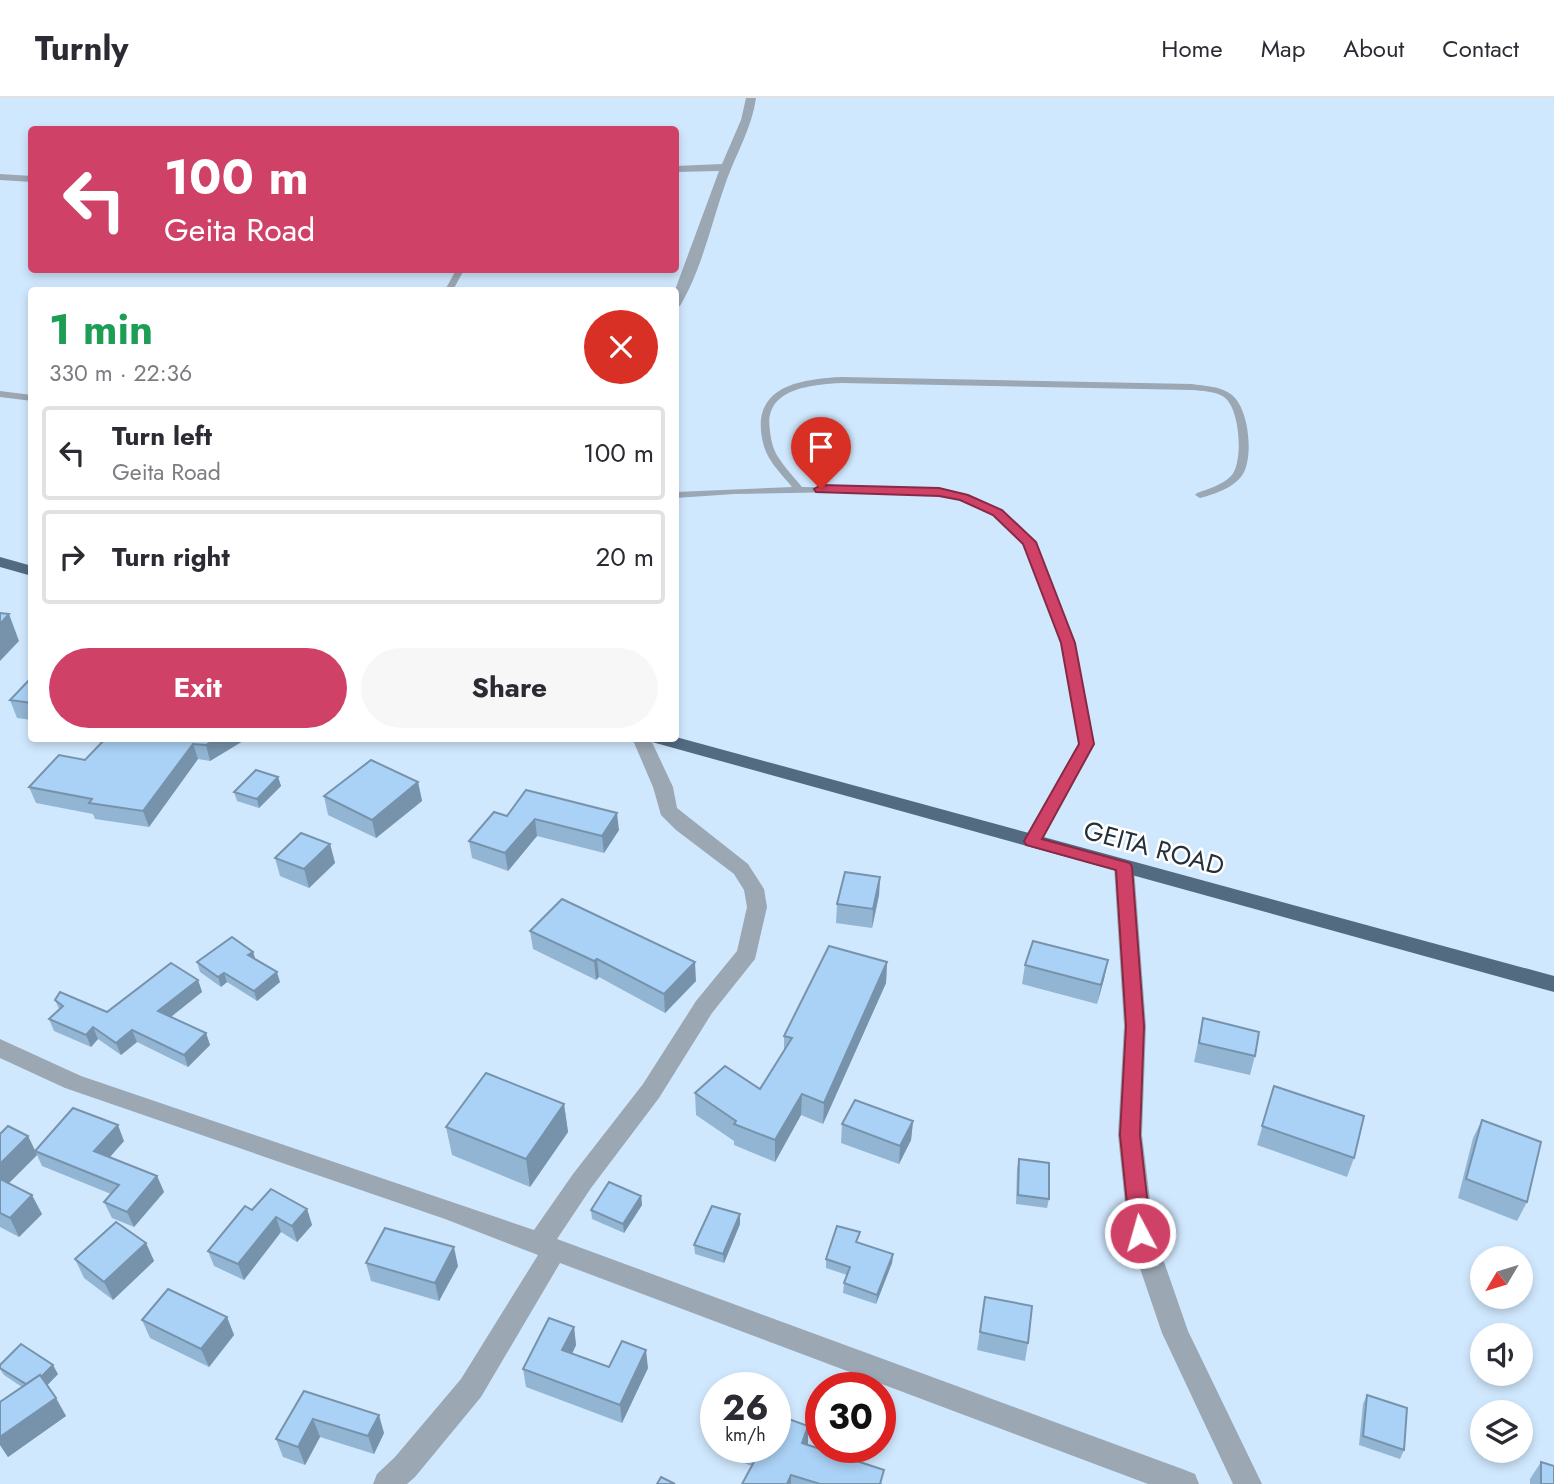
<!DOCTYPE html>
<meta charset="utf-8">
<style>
:root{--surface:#fff;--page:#f7f7f7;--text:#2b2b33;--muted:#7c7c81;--line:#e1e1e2;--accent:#d04168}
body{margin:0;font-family:Jost,sans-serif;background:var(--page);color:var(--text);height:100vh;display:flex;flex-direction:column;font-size:26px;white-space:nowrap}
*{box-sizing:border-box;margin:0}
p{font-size:23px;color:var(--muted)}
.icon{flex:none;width:38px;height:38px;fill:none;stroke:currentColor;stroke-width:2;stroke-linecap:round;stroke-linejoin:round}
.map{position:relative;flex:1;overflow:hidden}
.sheet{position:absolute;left:28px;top:189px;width:651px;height:455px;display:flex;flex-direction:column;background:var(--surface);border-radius:7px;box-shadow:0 4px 10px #0003}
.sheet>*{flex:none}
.guide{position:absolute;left:28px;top:28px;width:651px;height:147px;border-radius:7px;box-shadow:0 4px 10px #0003;background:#d04168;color:#fff;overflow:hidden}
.needle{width:46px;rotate:232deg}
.tools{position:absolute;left:1470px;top:1148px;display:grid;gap:14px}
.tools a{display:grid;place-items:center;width:63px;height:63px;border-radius:50%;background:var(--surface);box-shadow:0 4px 10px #0003;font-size:35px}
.speed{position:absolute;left:700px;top:1274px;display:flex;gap:14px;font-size:35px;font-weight:700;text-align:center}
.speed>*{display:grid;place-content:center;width:91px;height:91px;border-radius:50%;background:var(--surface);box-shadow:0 4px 10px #0003;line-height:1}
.speed small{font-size:18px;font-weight:400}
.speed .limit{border:10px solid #d22;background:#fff;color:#111}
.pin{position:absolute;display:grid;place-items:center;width:60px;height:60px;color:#fff;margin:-72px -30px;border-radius:50% 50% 50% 0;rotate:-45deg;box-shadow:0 0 7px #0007}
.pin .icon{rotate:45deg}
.me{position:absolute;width:77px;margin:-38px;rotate:354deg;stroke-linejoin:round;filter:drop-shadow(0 0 5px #0008)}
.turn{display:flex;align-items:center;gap:24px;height:147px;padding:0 21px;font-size:32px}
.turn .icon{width:91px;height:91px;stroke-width:2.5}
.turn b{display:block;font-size:49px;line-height:60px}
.round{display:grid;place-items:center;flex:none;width:74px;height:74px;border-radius:37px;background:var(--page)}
.head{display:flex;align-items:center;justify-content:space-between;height:119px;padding:0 21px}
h1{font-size:42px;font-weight:700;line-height:52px;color:#1e9e55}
.button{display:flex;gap:14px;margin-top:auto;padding:14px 21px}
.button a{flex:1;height:80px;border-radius:42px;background:var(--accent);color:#fff;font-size:28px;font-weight:700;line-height:80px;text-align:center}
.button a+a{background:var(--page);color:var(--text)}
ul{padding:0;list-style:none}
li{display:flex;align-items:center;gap:21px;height:94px;margin:0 14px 10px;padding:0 7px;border:4px solid var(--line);border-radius:7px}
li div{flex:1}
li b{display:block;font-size:26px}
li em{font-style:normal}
header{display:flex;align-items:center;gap:42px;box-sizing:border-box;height:98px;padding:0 35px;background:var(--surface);border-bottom:2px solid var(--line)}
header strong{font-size:33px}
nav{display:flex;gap:38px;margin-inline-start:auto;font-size:24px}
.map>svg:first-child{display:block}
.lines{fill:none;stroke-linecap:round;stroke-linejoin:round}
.service{fill:#9ba7b3;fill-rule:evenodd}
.minor{fill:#9ba7b3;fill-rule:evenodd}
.trunk{fill:#536b81;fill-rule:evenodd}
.wall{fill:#92b5d4}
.shaded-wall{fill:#7793ac}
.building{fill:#aad2f6;stroke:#7793ac;stroke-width:2}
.route{fill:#d04168;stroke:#872a44;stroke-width:2}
.labels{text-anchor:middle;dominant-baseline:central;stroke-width:5;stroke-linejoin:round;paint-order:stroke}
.street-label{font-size:26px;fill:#25303a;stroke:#fff}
</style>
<header>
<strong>Turnly</strong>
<nav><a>Home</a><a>Map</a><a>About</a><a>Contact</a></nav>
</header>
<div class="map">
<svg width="1554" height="1386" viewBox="0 0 1554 1386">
<rect width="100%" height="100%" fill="#d0e8fe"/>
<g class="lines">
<g class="service">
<polygon points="456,172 464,172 453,192 445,192"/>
<path d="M841,279L1192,286C1204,288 1219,288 1229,295C1249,306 1254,358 1243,376C1234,390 1215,396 1200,400L1195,397L1197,395C1208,391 1222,387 1231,378C1244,364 1240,310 1224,299C1215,293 1202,293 1192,292L841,285C811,287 763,290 770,333C771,342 773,351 778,359C785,370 794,379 802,389L939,391L964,396L1001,412L1034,444L1073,545L1092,646L1036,746L1032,747L1026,743L1080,646L1063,545L1024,445L995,416L961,401L939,397L842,394L734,396L676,400V394L792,389C783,378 772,367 766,354C762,344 760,332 761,321C766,284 811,281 841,279Z"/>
<polygon points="0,293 32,297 32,303 0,299"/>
</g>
<g class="minor">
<path d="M746,0H756C752,29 737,54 727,81C712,122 703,169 680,208L676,209L675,192L719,73L676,74V68L722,66L741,22Z"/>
<polygon points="0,76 32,78 32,84 0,82"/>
<polygon points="632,640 650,640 673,689 677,710 748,766 764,791 767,809 755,861 712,915 659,1000 591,1090 557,1141 1185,1372 1195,1376 1199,1386 1148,1386 560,1165 481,1299 415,1379 407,1386 373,1386 377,1376 395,1359 461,1281 538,1157 445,1121 65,990 0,960 0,941 81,978 534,1132 573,1076 643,986 696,903 737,853 747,809 744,792 734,776 676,732 661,717 653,689"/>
<polygon points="1124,762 1131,764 1134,769 1146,928 1142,1037 1154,1135 1188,1233 1262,1386 1233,1386 1162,1235 1128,1135 1118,1037 1124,928 1114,769 1117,764"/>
</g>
<g class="trunk">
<polygon points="0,459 32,468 32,478 0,469"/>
<polygon points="676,639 1554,878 1554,894 652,644 650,640"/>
</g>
</g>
<g class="wall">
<polygon points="32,579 32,622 17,620 10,602"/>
<polygon points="106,640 248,640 210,663 198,661 149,729 95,721 93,716 36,705 29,689 85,662"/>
<polygon points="278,679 281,688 259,710 237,703 234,694"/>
<polygon points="418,684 422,703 376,740 328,717 324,698"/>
<polygon points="507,718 619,732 604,755 537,738 508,773 472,760 469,743"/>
<polygon points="330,746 335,765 309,790 280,778 275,760"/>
<polygon points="880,779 879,797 872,830 836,825 837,806"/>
<polygon points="530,833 696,883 665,915 599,879 596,882 533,851"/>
<polygon points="253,854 255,861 280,884 257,903 227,884 221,889 200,874 197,864"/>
<polygon points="1108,862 1104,881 1097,906 1022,886 1025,867"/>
<polygon points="887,864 886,885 823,1026 801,1017 775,1064 734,1047 734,1043 696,1017 695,995 760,991 784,952 784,938"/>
<polygon points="198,882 202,894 171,919 206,935 210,947 188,969 137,944 121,957 98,941 91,949 54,933 49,921 59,911 55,902 107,914"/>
<polygon points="1203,920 1255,958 1250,977 1194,964"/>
<polygon points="1274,988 1354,1060 1347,1079 1257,1047"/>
<polygon points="564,1006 568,1034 530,1089 452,1057 446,1029"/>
<polygon points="1482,1022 1527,1104 1517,1123 1458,1100 1473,1040"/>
<polygon points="913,1023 911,1042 899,1066 841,1045 842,1026"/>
<polygon points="0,1036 28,1038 35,1052 124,1043 110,1059 157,1078 164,1094 134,1129 112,1120 104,1104 111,1096 42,1068 37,1057 9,1085 42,1116 19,1139 0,1129"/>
<polygon points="1019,1061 1049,1101 1047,1110 1016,1106 1017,1070"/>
<polygon points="641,1098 642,1107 624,1135 592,1121 591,1112"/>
<polygon points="307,1111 312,1127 297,1144 281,1134 244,1182 214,1168 208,1153 252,1112"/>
<polygon points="740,1116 740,1126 724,1165 695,1156 694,1147"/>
<polygon points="146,1145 154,1163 113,1202 84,1180 75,1161"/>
<polygon points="859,1145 893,1156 892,1165 876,1206 843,1195 844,1185 847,1177 826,1170 826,1161"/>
<polygon points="366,1165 458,1168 439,1203 371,1183"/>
<polygon points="985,1199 1028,1245 1025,1263 977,1252"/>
<polygon points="227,1219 234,1237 209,1269 150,1240 142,1222"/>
<polygon points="574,1229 576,1247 572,1256 609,1269 648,1270 622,1325 526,1289 523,1271"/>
<polygon points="0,1267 58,1276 47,1287 66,1318 8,1359 0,1347 0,1304 22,1289 4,1277 0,1271"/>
<polygon points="304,1293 384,1335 374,1356 320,1339 305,1367 283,1359 276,1341"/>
<polygon points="1367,1297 1404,1352 1400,1361 1359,1347 1363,1306"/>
<polygon points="808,1328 808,1347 883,1386 742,1386 752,1368 723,1357 722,1349 775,1349"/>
<polygon points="1541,1364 1554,1386 1530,1386 1530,1381"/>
</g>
<g class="shaded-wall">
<polygon points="9,516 19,543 0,563 0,526"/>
<polygon points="217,640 248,640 210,663 206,647"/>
<polygon points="193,646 198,661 149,729 143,713"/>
<polygon points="278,679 281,688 259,710 257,701"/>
<polygon points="418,684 422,703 376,740 372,722"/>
<polygon points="617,715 619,732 604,755 602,738"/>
<polygon points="535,721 537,738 508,773 505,755"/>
<polygon points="330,746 335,765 309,790 304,771"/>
<polygon points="880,779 879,797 872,830 873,811"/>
<polygon points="253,854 256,863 248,857"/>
<polygon points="597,861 599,879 596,882 594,863"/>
<polygon points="1108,862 1104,881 1097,906 1101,887"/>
<polygon points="695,864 696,883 665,915 664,896"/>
<polygon points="887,864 886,885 823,1026 824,1005"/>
<polygon points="277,874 280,884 257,903 254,893"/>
<polygon points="224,875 227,884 221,889 218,879"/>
<polygon points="198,882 202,894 163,925 158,913"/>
<polygon points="93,929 98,941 91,949 86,937"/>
<polygon points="132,932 137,944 121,957 116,945"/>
<polygon points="206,935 210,947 188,969 184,957"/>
<polygon points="802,996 801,1017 775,1064 775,1042"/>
<polygon points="564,1006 568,1034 530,1089 526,1061"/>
<polygon points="913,1023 911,1042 899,1066 900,1048"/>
<polygon points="118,1027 124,1043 101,1069 94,1053"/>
<polygon points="28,1038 37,1057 0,1094 0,1066"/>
<polygon points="157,1078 164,1094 134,1129 127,1114"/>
<polygon points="32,1097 42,1116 19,1139 10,1120"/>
<polygon points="641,1098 642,1107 624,1135 623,1126"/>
<polygon points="307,1111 312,1127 297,1144 292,1128"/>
<polygon points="740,1116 740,1126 724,1165 723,1156"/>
<polygon points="276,1119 281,1134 244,1182 238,1166"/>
<polygon points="146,1145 154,1163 113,1202 104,1184"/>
<polygon points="454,1149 458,1168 439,1203 435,1185"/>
<polygon points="893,1156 892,1165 876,1206 877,1197"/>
<polygon points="227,1219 234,1237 209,1269 201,1251"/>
<polygon points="574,1229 576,1247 565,1270 562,1252"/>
<polygon points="646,1252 648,1270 622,1325 620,1307"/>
<polygon points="53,1267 58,1276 36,1299 31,1290"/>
<polygon points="56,1300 66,1318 8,1359 0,1347 0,1339"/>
<polygon points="379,1317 384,1335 374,1356 368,1338"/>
<polygon points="313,1321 320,1339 305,1367 298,1349"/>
<polygon points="808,1328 808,1351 802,1345"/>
<polygon points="791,1377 791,1386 787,1386"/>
</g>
<g class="building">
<polygon points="0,515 9,516 0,526"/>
<polygon points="32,579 32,605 10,602"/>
<polygon points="106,640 217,640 206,647 193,646 143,713 89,705 92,701 29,689 59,657 85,662"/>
<polygon points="371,662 418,684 372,722 324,698"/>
<polygon points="256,672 278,679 257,701 234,694"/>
<polygon points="526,692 617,715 602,738 535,721 505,755 469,743 494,714 507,718"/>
<polygon points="301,735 330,746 304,771 275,760"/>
<polygon points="845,774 880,779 873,811 837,806"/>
<polygon points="562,801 695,864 664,896 597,861 594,863 530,833"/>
<polygon points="232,839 253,854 248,857 277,874 254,893 224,875 218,879 197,864"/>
<polygon points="1033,843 1108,862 1101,887 1025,867"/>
<polygon points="829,848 887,864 824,1005 802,996 775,1042 734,1026 736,1023 695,995 725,968 760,991 792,940 784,938"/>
<polygon points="171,865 198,882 158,913 206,935 184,957 132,932 116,945 93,929 86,937 49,921 63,908 55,902 60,894 107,914"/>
<polygon points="1203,920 1259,934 1255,958 1199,945"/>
<polygon points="486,975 564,1006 526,1061 446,1029"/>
<polygon points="1274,988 1364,1018 1354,1060 1262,1028"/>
<polygon points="855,1002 913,1023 900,1048 842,1026"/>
<polygon points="73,1010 118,1027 94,1053 157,1078 127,1114 104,1104 119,1087 35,1053"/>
<polygon points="1482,1022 1541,1044 1527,1104 1466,1081"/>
<polygon points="8,1028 28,1038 0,1066 0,1036"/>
<polygon points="1019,1061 1049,1065 1049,1101 1018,1097"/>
<polygon points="0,1081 32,1097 10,1120 0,1115"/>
<polygon points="609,1084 641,1098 623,1126 591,1112"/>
<polygon points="271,1091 307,1111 292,1128 276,1119 238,1166 208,1153 245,1108 252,1112"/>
<polygon points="712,1108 740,1116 723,1156 694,1147"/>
<polygon points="116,1124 146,1145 104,1184 75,1161"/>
<polygon points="837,1128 860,1134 856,1144 893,1156 877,1197 844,1185 850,1169 826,1161"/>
<polygon points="385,1130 454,1149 435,1185 366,1165"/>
<polygon points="168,1191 227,1219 201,1251 142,1222"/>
<polygon points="985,1199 1032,1208 1028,1245 980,1234"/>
<polygon points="549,1220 574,1229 562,1252 609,1269 622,1243 646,1252 620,1307 523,1271"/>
<polygon points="21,1246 53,1267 41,1279 40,1277 26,1286 0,1270 0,1267"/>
<polygon points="40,1277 56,1300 0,1339 0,1304"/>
<polygon points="304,1293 379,1317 368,1338 313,1321 298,1349 276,1341"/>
<polygon points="1367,1297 1407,1310 1404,1352 1363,1338"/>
<polygon points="775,1316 808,1328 802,1345 884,1372 880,1386 820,1386 791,1377 787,1386 742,1386 762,1349 775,1349"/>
<polygon points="1541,1364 1554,1368 1554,1386 1541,1386"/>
<polygon points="661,1379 675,1386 657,1386"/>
</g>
<polygon class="route" points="821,387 939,390 968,397 1002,412 1036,444 1075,545 1094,646 1042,741 1130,765 1132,769 1144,928 1140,1037 1151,1135 1148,1142 1140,1144 1133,1142 1130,1135 1120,1037 1126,928 1116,772 1026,747 1024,743 1079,646 1061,545 1023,446 993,417 960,402 939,398 816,394 814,391"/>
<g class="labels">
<g class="street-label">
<text transform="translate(1154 750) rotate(15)">GEITA ROAD</text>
</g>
</g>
</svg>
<div class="tools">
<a><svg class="needle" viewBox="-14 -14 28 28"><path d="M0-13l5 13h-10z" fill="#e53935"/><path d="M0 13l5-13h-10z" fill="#7c7c81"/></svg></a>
<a><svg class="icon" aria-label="sound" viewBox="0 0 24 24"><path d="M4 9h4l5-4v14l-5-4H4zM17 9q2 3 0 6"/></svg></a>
<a><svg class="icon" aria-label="layers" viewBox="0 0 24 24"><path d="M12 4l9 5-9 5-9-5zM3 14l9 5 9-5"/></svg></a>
</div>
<div class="speed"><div>26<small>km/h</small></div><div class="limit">30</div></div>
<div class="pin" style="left:821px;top:391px;background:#d93025"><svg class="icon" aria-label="arrive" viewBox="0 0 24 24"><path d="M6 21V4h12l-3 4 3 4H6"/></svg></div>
<svg class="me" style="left:1140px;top:1135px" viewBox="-20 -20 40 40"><circle r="17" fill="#d04168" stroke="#fff" stroke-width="3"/><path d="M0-11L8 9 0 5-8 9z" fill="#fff"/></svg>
<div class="guide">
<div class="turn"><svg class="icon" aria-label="left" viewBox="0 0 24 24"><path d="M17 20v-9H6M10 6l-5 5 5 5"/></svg><div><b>100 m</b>Geita Road</div></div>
</div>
<section class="sheet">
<div class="head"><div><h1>1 min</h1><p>330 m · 22:36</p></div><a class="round" style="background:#d93025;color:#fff"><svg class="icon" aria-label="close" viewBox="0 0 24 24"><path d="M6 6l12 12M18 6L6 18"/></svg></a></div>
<ul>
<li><svg class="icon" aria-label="left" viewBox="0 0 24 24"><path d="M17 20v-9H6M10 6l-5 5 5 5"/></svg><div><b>Turn left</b><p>Geita Road</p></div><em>100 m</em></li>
<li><svg class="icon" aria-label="right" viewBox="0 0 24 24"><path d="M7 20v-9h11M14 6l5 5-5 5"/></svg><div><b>Turn right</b></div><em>20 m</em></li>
</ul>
<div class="button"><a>Exit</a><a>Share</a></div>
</section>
</div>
